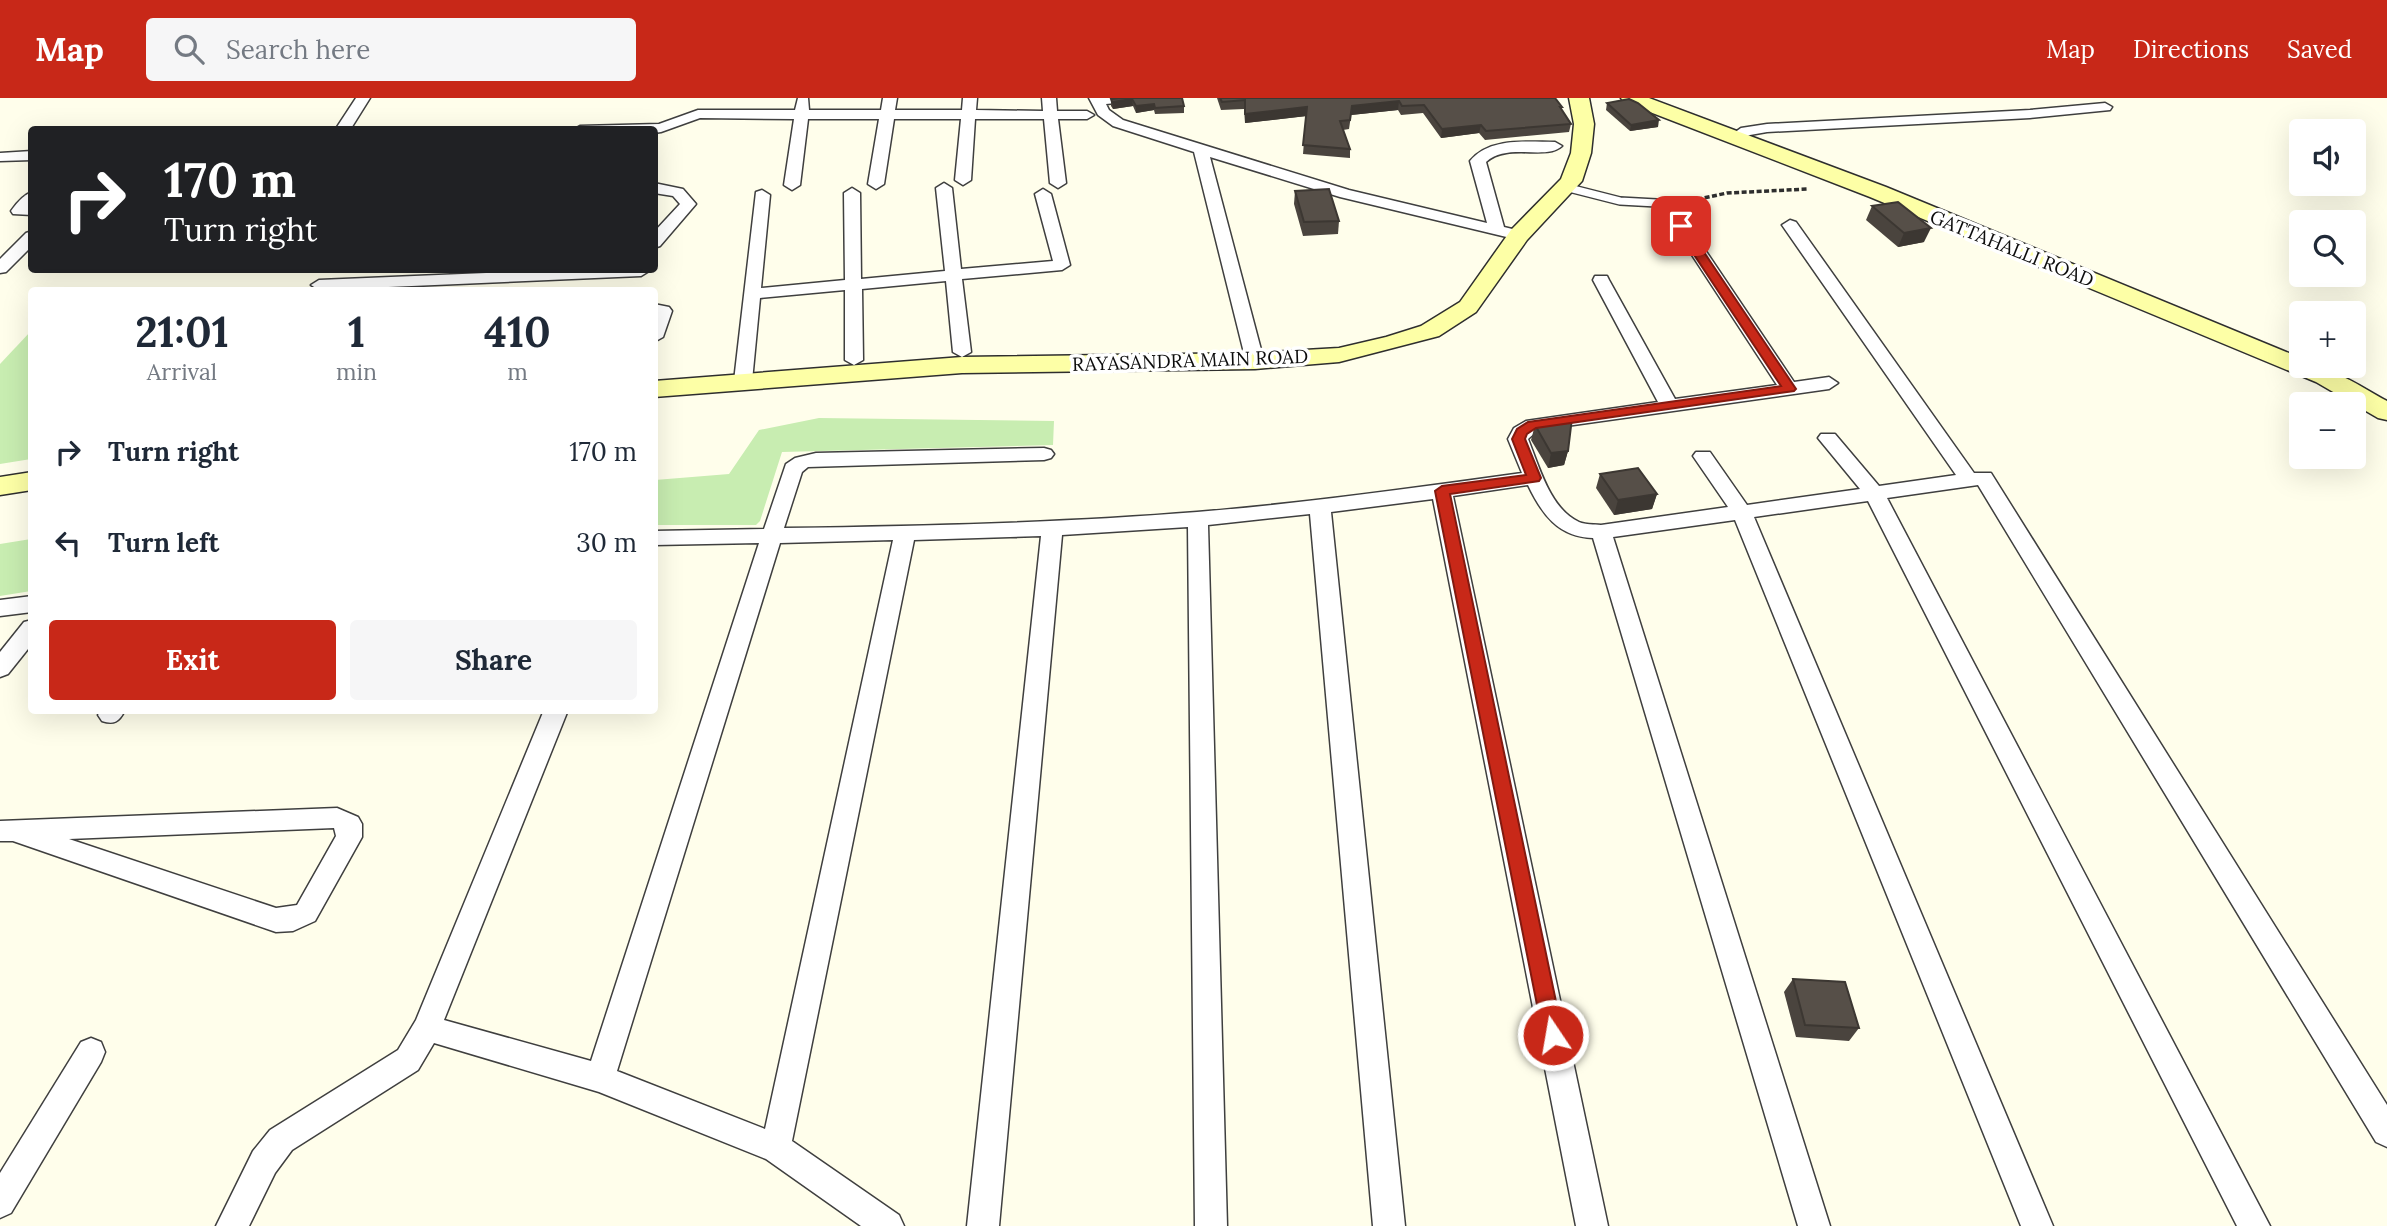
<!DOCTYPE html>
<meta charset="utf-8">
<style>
:root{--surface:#fff;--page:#f6f6f7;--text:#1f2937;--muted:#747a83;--accent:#c82818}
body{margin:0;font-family:Lora,serif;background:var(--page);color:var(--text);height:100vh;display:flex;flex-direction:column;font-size:26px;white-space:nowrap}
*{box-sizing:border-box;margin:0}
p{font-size:23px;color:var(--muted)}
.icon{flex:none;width:38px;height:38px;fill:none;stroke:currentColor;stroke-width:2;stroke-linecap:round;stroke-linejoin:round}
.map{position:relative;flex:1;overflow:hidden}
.drawer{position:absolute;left:28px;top:189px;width:630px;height:427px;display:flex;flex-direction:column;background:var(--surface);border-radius:7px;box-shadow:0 7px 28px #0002}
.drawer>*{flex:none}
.guide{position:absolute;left:28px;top:28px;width:630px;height:147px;border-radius:7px;box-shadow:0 7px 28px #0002;background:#202124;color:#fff;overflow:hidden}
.tools{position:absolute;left:2289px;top:21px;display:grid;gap:14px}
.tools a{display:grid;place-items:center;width:77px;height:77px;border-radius:7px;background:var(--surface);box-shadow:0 7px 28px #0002;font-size:35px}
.pin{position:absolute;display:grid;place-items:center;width:60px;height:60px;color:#fff;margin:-30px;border-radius:14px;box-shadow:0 4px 10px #0006}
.me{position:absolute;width:77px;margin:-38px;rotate:348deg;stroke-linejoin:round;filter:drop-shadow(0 0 5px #0008)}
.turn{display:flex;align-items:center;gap:24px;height:147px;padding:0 21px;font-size:32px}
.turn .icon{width:91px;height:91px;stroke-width:2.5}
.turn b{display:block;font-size:49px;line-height:60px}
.eta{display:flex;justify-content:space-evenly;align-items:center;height:119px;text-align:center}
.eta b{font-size:42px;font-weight:700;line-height:49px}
.cta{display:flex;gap:14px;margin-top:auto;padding:14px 21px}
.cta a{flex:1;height:80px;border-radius:7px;background:var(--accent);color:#fff;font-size:28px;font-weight:700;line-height:80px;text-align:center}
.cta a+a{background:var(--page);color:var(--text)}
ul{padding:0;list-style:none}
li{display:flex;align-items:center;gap:21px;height:91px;padding:0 21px}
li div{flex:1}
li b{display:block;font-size:26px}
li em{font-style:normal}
header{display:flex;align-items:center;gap:42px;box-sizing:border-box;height:98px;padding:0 35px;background:var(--accent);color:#fff}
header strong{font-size:33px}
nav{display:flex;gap:38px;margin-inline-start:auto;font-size:24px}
.search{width:490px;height:63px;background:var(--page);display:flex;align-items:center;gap:18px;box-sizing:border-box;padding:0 24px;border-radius:7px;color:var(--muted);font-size:26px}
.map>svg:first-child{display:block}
.green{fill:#c8edb1}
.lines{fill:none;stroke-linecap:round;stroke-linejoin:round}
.lane-casing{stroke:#3f3f3f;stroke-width:10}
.street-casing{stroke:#3f3f3f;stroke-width:3}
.secondary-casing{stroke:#2e2e2e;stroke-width:3}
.path{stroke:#2e2e2e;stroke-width:3.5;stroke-dasharray:5 2.5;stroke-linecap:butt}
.lane{stroke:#fff;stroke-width:7}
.street{fill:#fff;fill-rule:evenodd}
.secondary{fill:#fdffa6;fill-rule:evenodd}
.wall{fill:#4a443e}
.shaded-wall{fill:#3c3732}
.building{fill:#564f48;stroke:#3c3732;stroke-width:2}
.route{fill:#c82818;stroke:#821a10;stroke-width:2}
.labels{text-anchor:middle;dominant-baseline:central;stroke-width:7;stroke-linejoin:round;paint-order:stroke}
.far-street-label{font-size:19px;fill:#0c0c0c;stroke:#fff}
</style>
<header>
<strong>Map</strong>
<div class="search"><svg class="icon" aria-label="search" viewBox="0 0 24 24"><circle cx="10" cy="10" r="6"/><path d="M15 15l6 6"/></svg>Search here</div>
<nav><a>Map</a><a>Directions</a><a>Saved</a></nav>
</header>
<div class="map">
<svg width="2387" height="1128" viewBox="0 0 2387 1128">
<rect width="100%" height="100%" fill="#fffeeb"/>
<g class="green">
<polygon points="31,233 31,361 0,366 0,266"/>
<polygon points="819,320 1054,323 1053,347 782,354 760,423 756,427 655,427 655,382 729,376 759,332"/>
<polygon points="31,441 31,493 0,498 0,446"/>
</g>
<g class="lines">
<defs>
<polyline id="lane" points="1565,89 1620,103 1675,106"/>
<g id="street">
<polygon points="356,0 370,0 350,32 335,32"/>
<polygon points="798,0 808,0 809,12 881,12 883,0 897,0 895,12 962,12 963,0 977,0 976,12 1043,13 1042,0 1056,0 1057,13 1087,13 1094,17 1087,21 1058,21 1066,85 1058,90 1050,85 1044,21 975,21 971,82 963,87 955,82 961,21 894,21 884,86 876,91 868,86 879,21 808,21 800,87 792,92 784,87 794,21 700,20 661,34 654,35 654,32 573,32 580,28 659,26 698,12 795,12"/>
<path d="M1089,0H1133L1126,4L1106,6L1109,12L1123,22L1349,92L1487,125L1470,63C1490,39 1527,44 1555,44L1562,48C1546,63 1508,44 1486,64L1504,129L1525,134L1527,137L1519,142L1340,99L1210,59L1264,263L1255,268L1246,263L1194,54L1113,28L1098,17Z"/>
<polygon points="2105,5 2112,9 2110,12 2030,20 1767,34 1750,37 1734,44 1727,40 1741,30 1767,26 2030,12"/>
<polygon points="32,53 32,62 0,63 0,55"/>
<polygon points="654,85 683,91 696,106 660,148 654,150 654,134 680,106 673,98 654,95"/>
<polygon points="944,85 952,90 961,171 1053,163 1035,96 1043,91 1051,96 1070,167 1062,172 962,181 971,254 962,259 953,254 946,183 862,191 863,262 854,267 845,262 845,192 760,200 752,283 750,287 736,287 734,283 756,94 762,92 770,97 761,190 845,182 844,95 852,90 860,95 861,181 945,173 936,90"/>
<path d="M32,94V117L13,116L11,113C16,106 23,97 32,94Z"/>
<path d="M1790,122L1796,124L1974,375H1991L2387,1007V1049L2376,1044L1978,387L1887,400L2270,1128H2237L1868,403L1754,419L2053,1128H2021L1735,422L1613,439L1830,1128H1798L1593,440C1558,439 1542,416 1528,387L1453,398L1608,1128H1576L1433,401L1331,414L1405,1128H1373L1310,416L1208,427L1227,1128H1195L1188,429L1062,437L999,1128H967L1041,438L914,442L792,1043L899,1117L904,1128H861L766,1061L599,994L434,945L418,972L292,1052L275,1075L249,1128H216L253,1053L270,1032L398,952L416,922L544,612H568L444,922L591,963L759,445L654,447V433L764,431L786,366L795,360L816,355L1044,350L1051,352L1054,356L1051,360L1044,362L808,369L802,374L784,430C922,428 1060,425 1197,414C1306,405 1414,390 1522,375L1508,341L1514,330L1526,323L1658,304L1593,182L1595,178H1607L1609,182L1675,301L1777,287L1673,128L1681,123L1687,125L1794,284L1829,279L1838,285L1829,291L1538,332L1528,341C1539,368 1550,411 1579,424C1586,427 1594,426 1601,427L1728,409L1693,358L1696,354H1710L1747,407L1860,391L1818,340L1821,336H1835L1879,388L1956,377L1782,127ZM893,442L765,1031L617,973L780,445Z"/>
<polygon points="32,133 32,148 6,174 0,175 0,161 26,135"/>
<polygon points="560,172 649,173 641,178 319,192 311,187 319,182"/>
<polygon points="654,206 669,209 672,213 663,239 654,244"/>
<polygon points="32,498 32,514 0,518 0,502"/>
<polygon points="32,522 32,546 8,576 0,579 0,554 24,524"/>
<path d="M101,612H125C119,624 114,627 102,623L98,617Z"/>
<path d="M337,710L358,719L362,726V739L315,823L293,833L276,834L13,743H0V723ZM334,730L336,738L297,807L276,810L69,741Z"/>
<polygon points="91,940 101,944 105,954 101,964 11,1115 0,1120 0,1075 81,944"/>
</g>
<g id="secondary">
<polygon points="1569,0 1589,0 1594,26 1591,55 1582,83 1527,142 1476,214 1439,238 1339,264 1255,271 962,275 654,299 654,283 962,259 1255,255 1339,250 1386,239 1421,228 1460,204 1511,132 1561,81 1571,55 1574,26"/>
<path d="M1621,0H1649L1886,89L2301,260V268C2333,268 2359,288 2387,303V322L2378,320L2316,284L1870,99L1624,4Z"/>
<polygon points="32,374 32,392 0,397 0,379"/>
</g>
</defs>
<use href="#lane" class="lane-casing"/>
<use href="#street" class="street-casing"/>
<use href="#secondary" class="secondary-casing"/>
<polyline class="path" points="1690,103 1727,95 1809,91"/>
<use href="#lane" class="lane"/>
<use href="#street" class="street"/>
<use href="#secondary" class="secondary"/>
</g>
<g class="wall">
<polygon points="1124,0 1184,8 1184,15 1155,16 1154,12 1136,15 1133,8 1113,11 1111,8 1111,1"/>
<polygon points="1217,0 1555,0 1562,9 1562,12 1571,26 1569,34 1485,42 1479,35 1441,40 1423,15 1401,17 1398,12 1351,17 1349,31 1343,32 1350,51 1350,60 1303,56 1306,18 1245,25 1244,11 1221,12"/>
<polygon points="1607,5 1658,29 1630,33 1606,12"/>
<polygon points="1295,93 1339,123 1338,136 1303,138 1294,106"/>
<polygon points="1872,108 1924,144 1898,149 1866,122"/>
<polygon points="1535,327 1568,353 1564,367 1548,370 1531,342"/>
<polygon points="1600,376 1657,396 1652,411 1614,417 1596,390"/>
<polygon points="1793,881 1859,930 1849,943 1796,939 1784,894"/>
</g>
<g class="shaded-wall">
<polygon points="1132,1 1133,8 1113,11 1112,4"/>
<polygon points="1399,3 1398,12 1351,17 1349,31 1352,8"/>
<polygon points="1154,6 1154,12 1136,15 1136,8"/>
<polygon points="1307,9 1307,18 1245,25 1245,16"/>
<polygon points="1659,22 1658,29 1630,33 1631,27"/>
<polygon points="1481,27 1479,35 1441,40 1442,31"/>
<polygon points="1931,130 1924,144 1898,149 1904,135"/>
<polygon points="1568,353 1564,367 1548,370 1551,355"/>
<polygon points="1657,396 1652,411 1614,417 1618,402"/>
</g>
<g class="building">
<polygon points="1124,0 1182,0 1184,8 1155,10 1154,6 1136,8 1132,1 1112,4 1111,1"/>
<polygon points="1220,0 1555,0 1562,9 1560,9 1571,26 1486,33 1481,27 1442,31 1424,7 1402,8 1399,3 1352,8 1350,22 1340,23 1350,51 1303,47 1307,9 1245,16 1245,2 1222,4"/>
<polygon points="1629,1 1638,5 1659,22 1631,27 1607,5"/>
<polygon points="1329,91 1339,123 1304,124 1295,93"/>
<polygon points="1898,104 1931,130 1904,135 1872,108"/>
<polygon points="1572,320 1568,353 1551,355 1535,327"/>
<polygon points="1638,370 1657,396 1618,402 1600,376"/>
<polygon points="1793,881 1845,884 1859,930 1805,927"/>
</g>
<polygon class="route" points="1677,126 1685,126 1796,291 1794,293 1536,330 1527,336 1525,341 1541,380 1539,383 1450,396 1563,937 1560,944 1553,947 1546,944 1543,937 1435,393 1442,388 1526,377 1512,341 1517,331 1528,324 1781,288 1675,128"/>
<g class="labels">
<g class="far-street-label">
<text transform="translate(2012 150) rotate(22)">GATTAHALLI ROAD</text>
<text transform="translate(1190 262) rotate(-2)">RAYASANDRA MAIN ROAD</text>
</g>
</g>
</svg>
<div class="tools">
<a><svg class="icon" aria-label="sound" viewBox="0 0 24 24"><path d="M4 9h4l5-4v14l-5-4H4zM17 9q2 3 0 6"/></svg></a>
<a><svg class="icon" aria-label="search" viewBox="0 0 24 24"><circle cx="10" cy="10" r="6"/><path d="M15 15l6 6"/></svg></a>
<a>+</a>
<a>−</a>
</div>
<div class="pin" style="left:1681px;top:128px;background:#d93025"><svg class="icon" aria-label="arrive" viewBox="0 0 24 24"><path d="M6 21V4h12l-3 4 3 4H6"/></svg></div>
<svg class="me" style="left:1553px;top:937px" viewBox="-20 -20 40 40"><circle r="17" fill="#c82818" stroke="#fff" stroke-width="3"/><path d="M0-11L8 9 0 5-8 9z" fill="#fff"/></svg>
<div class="guide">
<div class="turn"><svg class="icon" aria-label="right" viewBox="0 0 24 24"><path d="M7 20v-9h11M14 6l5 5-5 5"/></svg><div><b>170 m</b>Turn right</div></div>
</div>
<section class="drawer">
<div class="eta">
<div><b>21:01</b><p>Arrival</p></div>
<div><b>1</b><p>min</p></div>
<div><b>410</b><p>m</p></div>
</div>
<ul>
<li><svg class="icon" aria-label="right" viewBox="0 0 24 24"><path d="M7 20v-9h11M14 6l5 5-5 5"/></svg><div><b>Turn right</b></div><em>170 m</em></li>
<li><svg class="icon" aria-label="left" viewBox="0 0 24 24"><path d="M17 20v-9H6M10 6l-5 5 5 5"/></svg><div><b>Turn left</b></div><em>30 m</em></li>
</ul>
<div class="cta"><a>Exit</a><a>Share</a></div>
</section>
</div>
